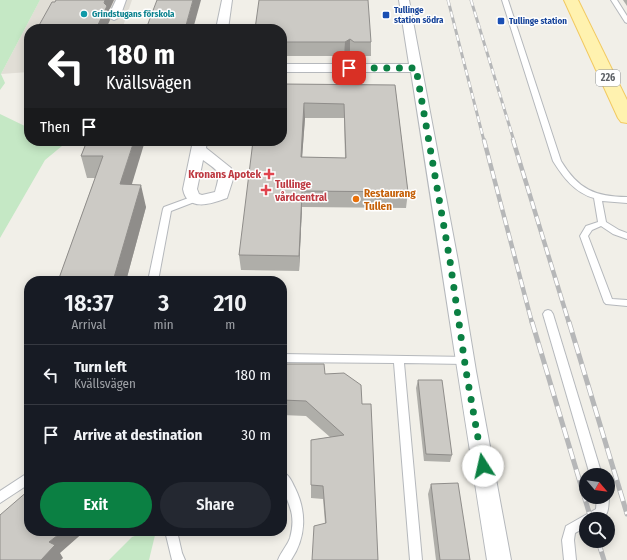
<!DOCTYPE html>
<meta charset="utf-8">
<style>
:root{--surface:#171b24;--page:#242831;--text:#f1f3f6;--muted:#9ea1a6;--line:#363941;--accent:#0b8043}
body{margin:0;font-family:"Fira Sans Condensed",sans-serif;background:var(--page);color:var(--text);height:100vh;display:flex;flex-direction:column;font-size:15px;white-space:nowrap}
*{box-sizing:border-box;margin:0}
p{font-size:13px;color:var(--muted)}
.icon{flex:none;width:22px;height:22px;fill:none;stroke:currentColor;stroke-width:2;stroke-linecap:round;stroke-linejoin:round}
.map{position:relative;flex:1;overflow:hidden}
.panel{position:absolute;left:24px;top:276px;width:263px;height:260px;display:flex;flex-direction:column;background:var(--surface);border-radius:16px;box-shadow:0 2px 10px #0003}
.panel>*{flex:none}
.banner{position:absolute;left:24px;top:24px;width:263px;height:122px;border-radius:16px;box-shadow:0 2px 10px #0003;background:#202124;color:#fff;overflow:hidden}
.needle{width:26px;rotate:119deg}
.buttons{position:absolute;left:579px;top:468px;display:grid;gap:8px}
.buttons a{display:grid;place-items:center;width:36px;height:36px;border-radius:50%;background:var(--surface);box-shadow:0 2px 10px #0003;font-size:20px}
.pin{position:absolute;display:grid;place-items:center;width:34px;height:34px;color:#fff;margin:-17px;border-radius:8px;box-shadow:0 2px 6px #0006}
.me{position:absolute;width:44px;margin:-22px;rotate:350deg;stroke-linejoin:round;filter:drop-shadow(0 0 3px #0008)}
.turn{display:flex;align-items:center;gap:14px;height:84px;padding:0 16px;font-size:18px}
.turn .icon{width:52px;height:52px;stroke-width:2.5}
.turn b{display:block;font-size:28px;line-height:34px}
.then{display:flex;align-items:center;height:38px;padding:0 16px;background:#0003;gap:8px;font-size:15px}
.eta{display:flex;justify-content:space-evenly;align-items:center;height:68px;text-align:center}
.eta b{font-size:24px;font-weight:600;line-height:28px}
.button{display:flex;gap:8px;margin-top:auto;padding:8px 16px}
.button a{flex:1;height:46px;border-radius:24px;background:var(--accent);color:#fff;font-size:16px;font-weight:600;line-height:46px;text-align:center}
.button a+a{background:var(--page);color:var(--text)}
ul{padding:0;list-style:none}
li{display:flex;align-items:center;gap:12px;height:60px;padding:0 16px;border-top:1px solid var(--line)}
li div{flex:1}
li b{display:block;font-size:15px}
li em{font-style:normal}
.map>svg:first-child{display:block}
.education{fill:#e1ded6}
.green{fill:#c5e8c5}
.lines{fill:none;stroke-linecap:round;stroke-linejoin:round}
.lane-casing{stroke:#b5b8bc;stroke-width:2}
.street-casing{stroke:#b5b8bc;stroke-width:2}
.primary-casing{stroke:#f2c960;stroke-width:2}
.lane{fill:#fff;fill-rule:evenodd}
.street{fill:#fff;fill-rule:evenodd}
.primary{fill:#fff2af;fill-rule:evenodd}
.rail-far2-casing{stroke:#b6b7b8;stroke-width:3}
.rail-far1-casing{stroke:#b6b7b8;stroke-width:4.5}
.rail-casing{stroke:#b6b7b8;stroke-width:5}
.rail-far2{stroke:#fff;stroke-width:2;stroke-dasharray:6;stroke-linecap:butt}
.rail-far1{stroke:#fff;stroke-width:3;stroke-dasharray:8;stroke-linecap:butt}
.rail{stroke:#fff;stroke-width:3.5;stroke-dasharray:11;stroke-linecap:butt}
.wall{fill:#afaea9;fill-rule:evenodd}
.shaded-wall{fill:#8f8d8a}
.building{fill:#cccac5;stroke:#8f8d8a;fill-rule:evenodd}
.route{stroke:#0b8043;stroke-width:7;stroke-dasharray:0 12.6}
.culture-dot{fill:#0f9aa8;stroke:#fff;stroke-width:1.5}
.transit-dot{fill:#1a4fb4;stroke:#fff;stroke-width:1.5}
.health-dot{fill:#e0444e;stroke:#fff;stroke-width:1.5}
.food-dot{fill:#e8710a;stroke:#fff;stroke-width:1.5}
.labels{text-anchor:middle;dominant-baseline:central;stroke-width:3;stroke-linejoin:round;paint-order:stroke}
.far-transit-label{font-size:9px;font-weight:bold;fill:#164399;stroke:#fff;text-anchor:start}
.far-culture-label{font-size:9px;font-weight:bold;fill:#0d838f;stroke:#fff;text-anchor:start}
.shield{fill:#fff;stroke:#8f9295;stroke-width:1}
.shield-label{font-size:10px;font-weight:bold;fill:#5f6368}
.health-label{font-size:11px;font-weight:bold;fill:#be3a42;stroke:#fff;text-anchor:end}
.food-label{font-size:11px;font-weight:bold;fill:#c56008;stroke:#fff;text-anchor:start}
</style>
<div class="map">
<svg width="627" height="560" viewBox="0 0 627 560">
<rect width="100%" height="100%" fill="#f1efe8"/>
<polygon class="education" points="40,0 132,0 122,29 29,29 29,72 1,74"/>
<g class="green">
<polygon points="0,0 40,0 1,74 5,83 0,90"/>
<polygon points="0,114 29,128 29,141 68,141 45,160 0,238"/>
<polygon points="148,531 156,531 149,560 109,560 132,537"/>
</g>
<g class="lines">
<defs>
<g id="lane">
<path d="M502,0H508L561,161C578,189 595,197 627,197V203L602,201L606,222L619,230L627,233V239L613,234L601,226L592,230L588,236L612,299L627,300V306L606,304L604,302L580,236L586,226L598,222L594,198C575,193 563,177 553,161Z"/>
<polygon points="611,0 617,0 627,16 627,23 625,22"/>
<polygon points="349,54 352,56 352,68 349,70 346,68 346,56"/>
<polygon points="194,196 198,199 197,201 171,211 158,281 148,281 163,209 164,207"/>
<polygon points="548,310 551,311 553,314 602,475 590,475 543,314 545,311"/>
<polygon points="282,354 469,357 470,360 469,363 465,364 404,363 422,560 410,560 394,363 282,362"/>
<polygon points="29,472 29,484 0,503 0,491"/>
<path d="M282,472C289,474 292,482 295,488C307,512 306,538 291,560H278C281,552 287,546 290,538C296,516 290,507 282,487C281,483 282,476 282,472Z"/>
<path d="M608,495L609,497C608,518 607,519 586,519V527L575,533L574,540L576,560H564L562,540L566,526L596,509L597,497H608Z"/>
<polygon points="165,531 177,531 182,553 185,560 172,560"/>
</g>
<g id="street">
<polygon points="116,0 126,0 120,17 114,20 108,17"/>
<polygon points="222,0 232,0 228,29 216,29"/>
<path d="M399,0H409L458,261L476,371L511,560H487C461,397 437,234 411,72H282V64H409Z"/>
<path d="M193,141H207L206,148L231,168L234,176L227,198C211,204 187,212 183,189ZM203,160C221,173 221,171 215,192L202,195L199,194L197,189Z"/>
</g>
<polygon id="primary" points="564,0 578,0 627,100 627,123 621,122 618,118"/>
</defs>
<use href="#lane" class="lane-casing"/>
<use href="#street" class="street-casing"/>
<use href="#primary" class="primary-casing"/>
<use href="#lane" class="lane"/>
<use href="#street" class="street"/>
<use href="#primary" class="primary"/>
<defs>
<g id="rail-far2">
<polyline points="448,0 484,141"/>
<polyline points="471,0 514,141"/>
</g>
<g id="rail-far1">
<polyline points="484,140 532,323"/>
<polyline points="513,140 569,323"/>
</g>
<g id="rail">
<polyline points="532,322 591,519"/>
<polyline points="569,322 627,514"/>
<polyline points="598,541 604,560"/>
</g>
</defs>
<use href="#rail-far2" class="rail-far2-casing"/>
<use href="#rail-far1" class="rail-far1-casing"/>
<use href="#rail" class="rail-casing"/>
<use href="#rail-far2" class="rail-far2"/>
<use href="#rail-far1" class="rail-far1"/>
<use href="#rail" class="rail"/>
</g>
<g class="wall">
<polygon points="623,0 627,0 627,6"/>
<polygon points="282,29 371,42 371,56 354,56 350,53 344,56 282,56"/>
<path d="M282,84L395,85L408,192L406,208L302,207L299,271L241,270L239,255ZM305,118H344L345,158L302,157Z"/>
<polygon points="87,141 132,184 146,207 126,281 58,281 95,178 87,178 81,156"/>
<polygon points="282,364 325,374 362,404 378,560 325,523 323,499 311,498 311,440 330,437 306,416 282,415 282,416"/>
<polygon points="418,380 452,455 450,462 424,461 416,388"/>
<polygon points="431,484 470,560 436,560 428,494"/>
</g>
<g class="shaded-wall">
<polygon points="105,0 114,0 108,13 110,20 106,29 96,29"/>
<polygon points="193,0 201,0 193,29 185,29"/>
<polygon points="350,39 350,53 344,56 345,42"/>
<polygon points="304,103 305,118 301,172 301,157"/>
<polygon points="134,141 145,141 125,207 120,184"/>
<polygon points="141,185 146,207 126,281 113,281"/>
<polygon points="302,191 302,207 299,271 299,256"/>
<polygon points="63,531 85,531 60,553 63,558 61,560 41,560 49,542"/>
</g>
<g class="building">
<polygon points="56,0 105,0 104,3 107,6 96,29 37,29 52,2 55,2"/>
<polygon points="157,0 193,0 185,29 146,29"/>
<polygon points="259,0 368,0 371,42 354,42 350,39 345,42 282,42 282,29 255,29"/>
<path d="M282,84L395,85L408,192L302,191L299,256L239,255L253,141H282ZM304,103L344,104L346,158L301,157Z"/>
<polygon points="87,141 134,141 120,184 141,185 113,281 58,281 103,156 81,156"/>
<polygon points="282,364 324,364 325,374 344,373 361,385 362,404 371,404 378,560 312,560 314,526 326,523 323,486 311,485 311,440 344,435 306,401 282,400"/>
<polygon points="418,380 442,380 452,455 426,454"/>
<polygon points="458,483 470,560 440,560 431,484"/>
<polygon points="29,490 29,531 63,531 49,542 55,545 41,560 0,560 0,515"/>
</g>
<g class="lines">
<polyline class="route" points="349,68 416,68 450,261 466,371 483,466"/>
</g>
<circle class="culture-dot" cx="84" cy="14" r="4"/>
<g class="transit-dot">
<rect x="382" y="11" width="8" height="8" rx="2"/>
<rect x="497" y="17" width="8" height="8" rx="2"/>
</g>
<g class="health-dot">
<path d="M267 168h4v4h4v4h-4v4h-4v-4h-4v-4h4z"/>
<path d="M264 184h4v4h4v4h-4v4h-4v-4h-4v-4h4z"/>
</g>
<circle class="food-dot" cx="356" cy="199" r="4"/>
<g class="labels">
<g class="far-transit-label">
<text x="394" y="10">Tullinge<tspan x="394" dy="10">station södra</tspan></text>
<text x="509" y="21">Tullinge station</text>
</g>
<g class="far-culture-label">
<text x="92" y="14">Grindstugans förskola</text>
</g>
<rect class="shield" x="596" y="70" width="24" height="16" rx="3"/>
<g class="shield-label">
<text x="608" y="78">226</text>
</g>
<g class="health-label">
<text x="261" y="174">Kronans Apotek</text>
<text x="275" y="184" text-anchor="start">Tullinge<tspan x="275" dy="13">vårdcentral</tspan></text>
</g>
<g class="food-label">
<text x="364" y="193">Restaurang<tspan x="364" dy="13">Tullen</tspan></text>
</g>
</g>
</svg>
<div class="buttons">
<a><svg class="needle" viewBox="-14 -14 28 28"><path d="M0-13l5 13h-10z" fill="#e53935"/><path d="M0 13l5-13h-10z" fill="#9ea1a6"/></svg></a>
<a><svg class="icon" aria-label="search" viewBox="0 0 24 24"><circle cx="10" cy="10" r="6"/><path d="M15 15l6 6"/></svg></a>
</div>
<div class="pin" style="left:349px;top:68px;background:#d93025"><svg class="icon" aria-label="arrive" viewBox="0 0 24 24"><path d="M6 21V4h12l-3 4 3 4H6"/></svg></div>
<svg class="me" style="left:483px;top:466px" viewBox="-20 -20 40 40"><circle r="19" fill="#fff"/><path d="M0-13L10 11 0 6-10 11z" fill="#0b8043"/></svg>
<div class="banner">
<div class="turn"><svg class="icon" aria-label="left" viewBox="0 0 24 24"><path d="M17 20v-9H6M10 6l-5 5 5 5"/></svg><div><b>180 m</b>Kvällsvägen</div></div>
<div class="then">Then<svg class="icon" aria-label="arrive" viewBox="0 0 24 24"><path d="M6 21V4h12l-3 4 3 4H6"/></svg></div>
</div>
<section class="panel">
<div class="eta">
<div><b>18:37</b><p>Arrival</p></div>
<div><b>3</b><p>min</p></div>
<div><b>210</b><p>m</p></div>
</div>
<ul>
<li><svg class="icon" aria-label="left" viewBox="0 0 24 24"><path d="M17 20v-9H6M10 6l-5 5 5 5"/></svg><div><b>Turn left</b><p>Kvällsvägen</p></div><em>180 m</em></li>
<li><svg class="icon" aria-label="arrive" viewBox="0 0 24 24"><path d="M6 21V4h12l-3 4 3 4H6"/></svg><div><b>Arrive at destination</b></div><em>30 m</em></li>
</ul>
<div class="button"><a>Exit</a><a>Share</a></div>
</section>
</div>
